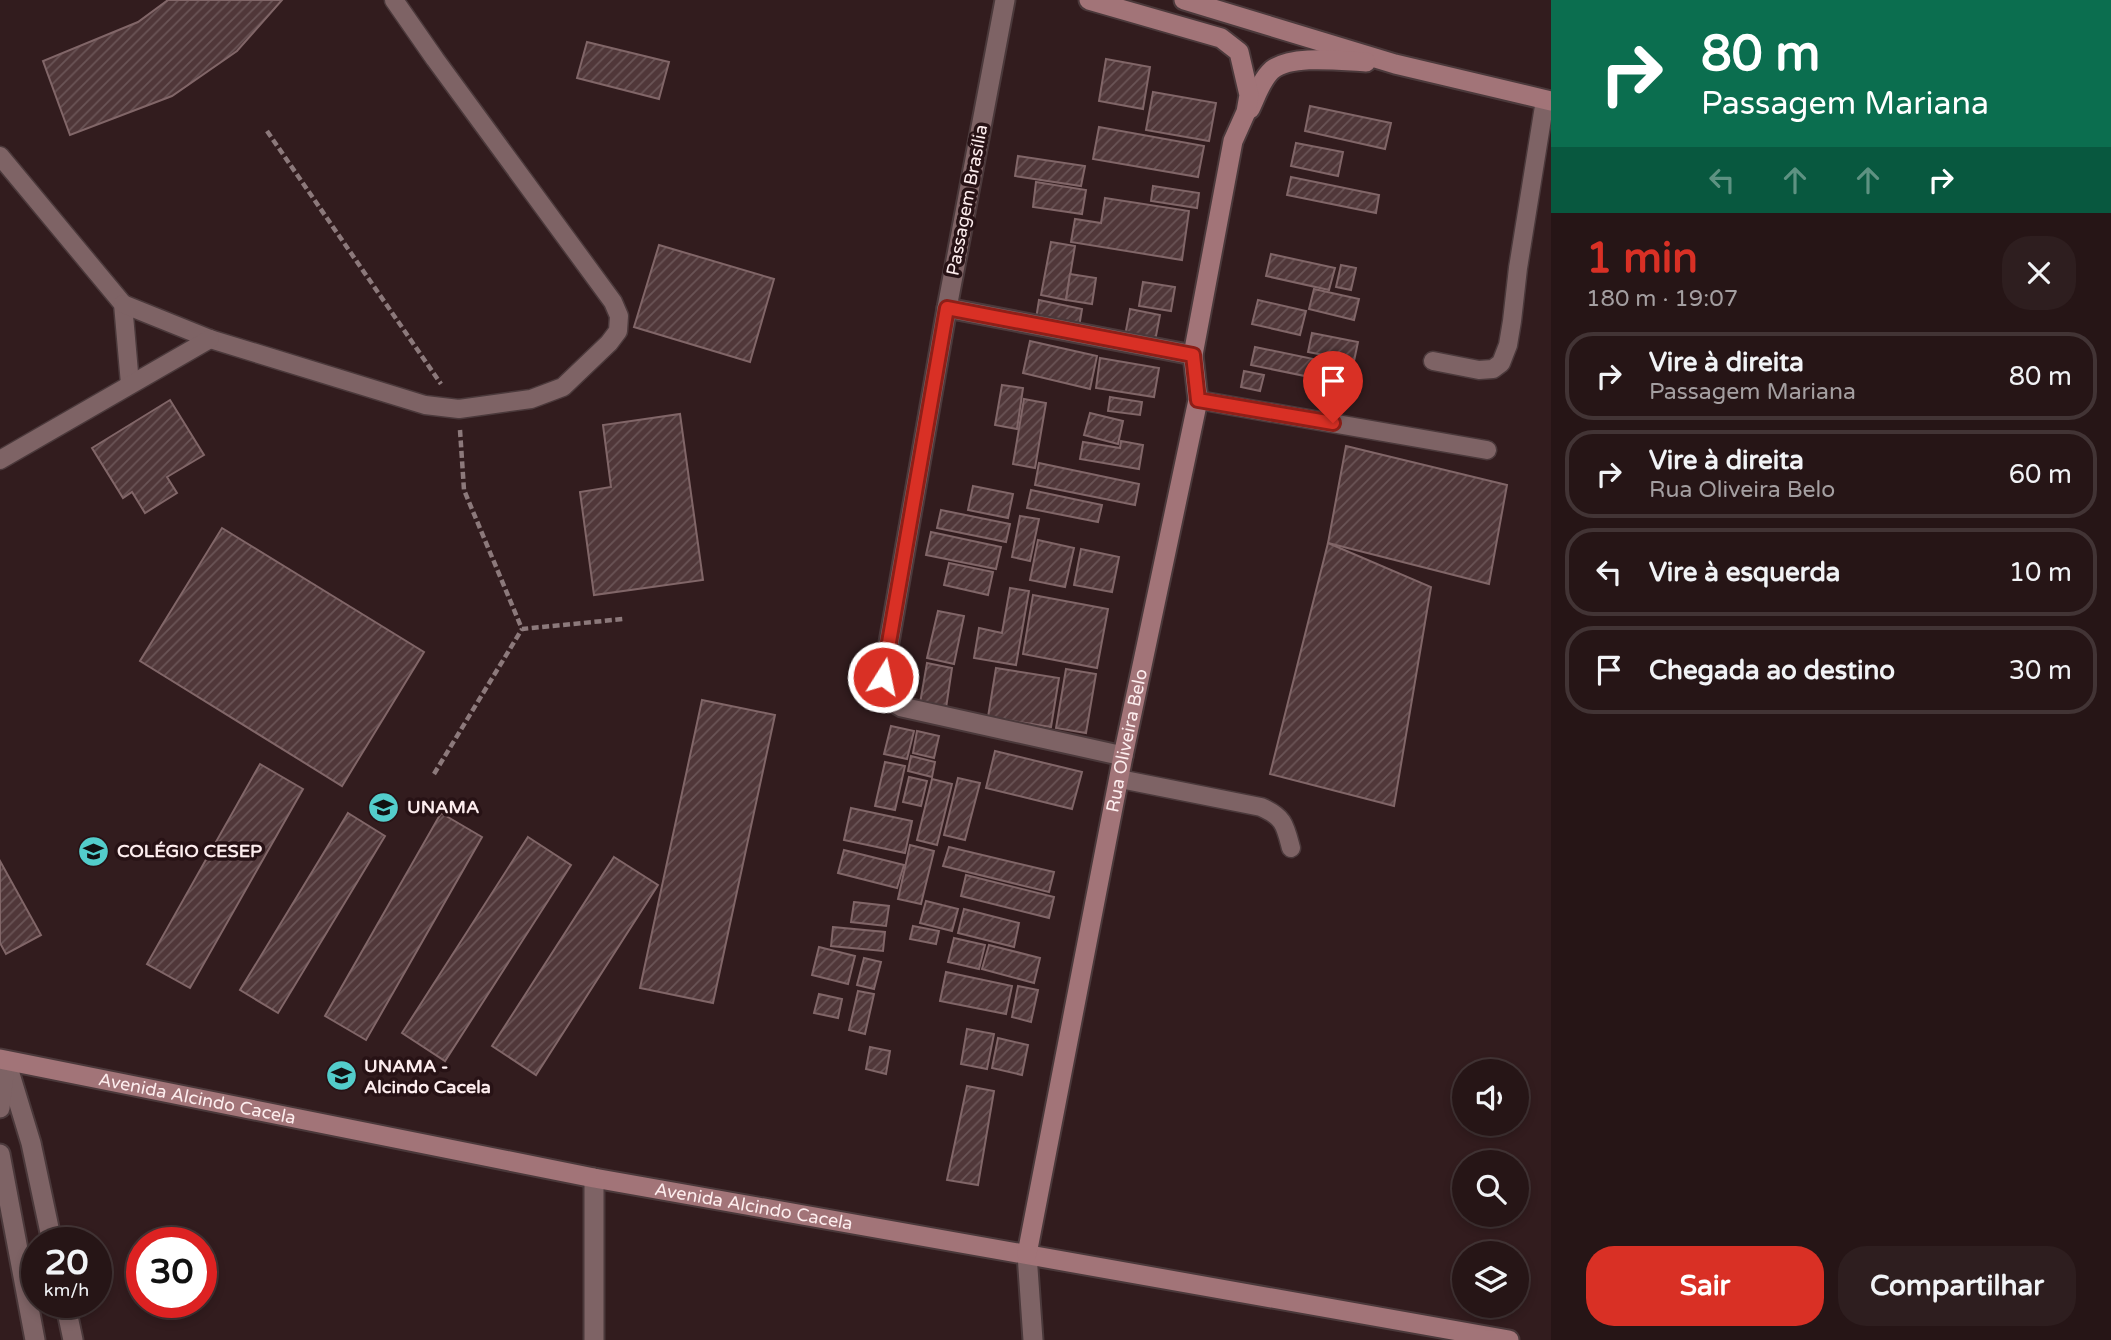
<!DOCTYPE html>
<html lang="pt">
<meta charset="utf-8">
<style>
:root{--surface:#261516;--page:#2e1e1f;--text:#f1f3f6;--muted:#a49fa1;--line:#423435;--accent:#d93025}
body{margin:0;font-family:"Varela Round",sans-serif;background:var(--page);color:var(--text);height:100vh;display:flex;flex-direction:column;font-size:26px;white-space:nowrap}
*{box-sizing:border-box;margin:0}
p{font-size:23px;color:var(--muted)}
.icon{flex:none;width:38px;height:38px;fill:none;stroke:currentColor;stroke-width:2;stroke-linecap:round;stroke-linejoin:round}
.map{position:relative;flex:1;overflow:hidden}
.panel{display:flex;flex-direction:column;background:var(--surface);width:560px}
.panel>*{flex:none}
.hud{background:#0b6e4f;color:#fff;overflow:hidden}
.fabs{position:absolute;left:1452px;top:1059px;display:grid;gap:14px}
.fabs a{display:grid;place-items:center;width:77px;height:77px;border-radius:50%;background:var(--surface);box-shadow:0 4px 10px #0003,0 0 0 2px var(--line);font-size:35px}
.speed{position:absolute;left:21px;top:1227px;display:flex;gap:14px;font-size:35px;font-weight:700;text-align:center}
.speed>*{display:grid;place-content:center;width:91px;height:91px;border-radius:50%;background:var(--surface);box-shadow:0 4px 10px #0003,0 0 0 2px var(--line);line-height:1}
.speed small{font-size:18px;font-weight:400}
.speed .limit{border:10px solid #d22;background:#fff;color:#111}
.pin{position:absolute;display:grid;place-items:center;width:60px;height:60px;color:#fff;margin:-72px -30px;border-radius:50% 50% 50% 0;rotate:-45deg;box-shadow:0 0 7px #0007}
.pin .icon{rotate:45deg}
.me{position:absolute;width:77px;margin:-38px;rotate:10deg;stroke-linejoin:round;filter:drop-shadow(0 0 5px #0008)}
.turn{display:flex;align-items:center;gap:24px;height:147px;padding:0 35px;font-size:32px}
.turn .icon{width:91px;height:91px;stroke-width:2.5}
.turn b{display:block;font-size:49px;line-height:60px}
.lanes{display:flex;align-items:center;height:66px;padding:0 35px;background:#0003;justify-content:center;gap:35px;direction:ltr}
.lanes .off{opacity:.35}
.round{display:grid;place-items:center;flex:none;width:74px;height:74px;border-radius:28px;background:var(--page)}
.headline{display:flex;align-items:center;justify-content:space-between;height:119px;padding:0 35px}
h1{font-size:42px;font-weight:700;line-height:52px;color:var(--accent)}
.action{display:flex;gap:14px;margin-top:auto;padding:14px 35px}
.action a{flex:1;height:80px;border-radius:28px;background:var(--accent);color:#fff;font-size:28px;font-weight:700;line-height:80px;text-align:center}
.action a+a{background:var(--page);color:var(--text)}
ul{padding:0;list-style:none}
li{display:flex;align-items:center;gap:21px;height:88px;margin:0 14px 10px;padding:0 21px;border:4px solid var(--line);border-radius:28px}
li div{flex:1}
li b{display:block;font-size:26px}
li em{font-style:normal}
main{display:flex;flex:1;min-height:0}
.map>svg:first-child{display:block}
.building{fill:url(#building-hatch);stroke:#816668;stroke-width:2}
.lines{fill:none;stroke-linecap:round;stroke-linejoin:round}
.service-casing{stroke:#4b393b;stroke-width:21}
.minor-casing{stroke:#4b393b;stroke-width:23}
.tertiary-casing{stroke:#4b393b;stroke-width:23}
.secondary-casing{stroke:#4b393b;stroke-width:23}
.path{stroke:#8c797b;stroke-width:4.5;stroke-dasharray:7 3.5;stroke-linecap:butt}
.service{stroke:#7e6365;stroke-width:18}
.minor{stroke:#7e6365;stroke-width:19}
.tertiary{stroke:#7e6365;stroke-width:19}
.secondary{stroke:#a27478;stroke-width:19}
.route-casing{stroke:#8d1f18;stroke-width:18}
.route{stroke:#d93025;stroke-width:12}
.labels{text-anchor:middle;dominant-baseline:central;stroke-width:7;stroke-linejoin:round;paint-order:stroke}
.street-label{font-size:18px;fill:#fdedee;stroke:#271215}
.poi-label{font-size:18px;font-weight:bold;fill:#fdedee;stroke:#271215;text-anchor:start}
</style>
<main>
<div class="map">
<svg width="1551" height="1340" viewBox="0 0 1551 1340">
<defs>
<pattern id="building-hatch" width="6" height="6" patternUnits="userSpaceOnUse" patternTransform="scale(1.75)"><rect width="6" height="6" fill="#503739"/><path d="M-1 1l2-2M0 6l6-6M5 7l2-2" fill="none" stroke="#6a5456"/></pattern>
</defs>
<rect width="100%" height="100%" fill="#321c1e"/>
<g class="building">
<polygon points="168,0 282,0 237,51 172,96 70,135 43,61 138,22"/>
<polygon points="587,42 669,62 659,99 577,78"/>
<polygon points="1106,59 1150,67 1143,109 1099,101"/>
<polygon points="1153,92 1216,103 1209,141 1146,130"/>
<polygon points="1310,106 1391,123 1385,149 1305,131"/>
<polygon points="1099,127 1204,146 1198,177 1093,159"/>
<polygon points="1296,143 1343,152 1338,176 1291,166"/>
<polygon points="1018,156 1085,166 1081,186 1015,176"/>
<polygon points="1291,177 1379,195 1376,213 1287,195"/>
<polygon points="1036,182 1086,190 1082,214 1033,207"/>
<polygon points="1153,186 1199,193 1197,208 1151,201"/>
<polygon points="1105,198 1189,211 1182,260 1071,242 1075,219 1101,223"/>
<polygon points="1051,242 1075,246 1066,300 1041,295"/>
<polygon points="659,245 774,279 750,362 634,327"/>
<polygon points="1271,254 1335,268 1329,290 1266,276"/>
<polygon points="1341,265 1356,268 1351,290 1336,287"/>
<polygon points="1070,274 1096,278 1092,304 1066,300"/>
<polygon points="1143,282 1175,287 1171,311 1139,306"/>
<polygon points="1314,289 1359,299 1354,320 1309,309"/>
<polygon points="1039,300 1082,309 1079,327 1036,319"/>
<polygon points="1258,300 1306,311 1300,335 1252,324"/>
<polygon points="1130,309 1160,315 1155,341 1125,336"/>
<polygon points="1312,333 1358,342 1354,361 1308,352"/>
<polygon points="1030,341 1097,356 1090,389 1023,373"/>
<polygon points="1255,347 1342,365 1339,383 1251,365"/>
<polygon points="1100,358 1159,368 1154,397 1096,388"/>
<polygon points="1244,371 1264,375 1260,391 1241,387"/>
<polygon points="1002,385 1023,388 1017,429 995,425"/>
<polygon points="1110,397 1142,402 1140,415 1108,411"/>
<polygon points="1024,399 1046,403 1035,468 1013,464"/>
<polygon points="170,400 204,455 167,477 177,493 145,513 132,492 123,498 92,448"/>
<polygon points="1090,413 1123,421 1118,444 1084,435"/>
<polygon points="680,414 703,580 594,595 580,492 611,487 603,425"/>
<polygon points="1121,441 1143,445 1139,469 1080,459 1083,442 1120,448"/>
<polygon points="1346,446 1507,485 1489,584 1328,543"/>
<polygon points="1039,463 1139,484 1135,505 1035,485"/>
<polygon points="973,486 1013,494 1008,518 968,510"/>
<polygon points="1031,490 1102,505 1098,522 1027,508"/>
<polygon points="941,510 1010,524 1006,542 937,528"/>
<polygon points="1020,516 1039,519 1030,561 1012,557"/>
<polygon points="222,528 424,652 342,786 140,661"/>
<polygon points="931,532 1001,547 996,569 926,555"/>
<polygon points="1038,540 1074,548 1065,587 1030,580"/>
<polygon points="1328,543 1431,587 1394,806 1270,774"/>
<polygon points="1081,549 1119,557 1112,592 1074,585"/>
<polygon points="949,563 993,572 988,595 944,585"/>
<polygon points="1010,588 1029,591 1016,665 974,658 979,628 1002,633"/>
<polygon points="1033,595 1108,609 1097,668 1023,654"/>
<polygon points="938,611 964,616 954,664 927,658"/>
<polygon points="927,663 952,668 946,708 920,703"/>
<polygon points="996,668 1059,678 1051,727 988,717"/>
<polygon points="1066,669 1096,674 1086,733 1056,728"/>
<polygon points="702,700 775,715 713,1003 640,988"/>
<polygon points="891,726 914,731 907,759 884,754"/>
<polygon points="917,731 939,736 934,758 913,753"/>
<polygon points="995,751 1082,772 1072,809 986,788"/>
<polygon points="911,756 935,762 932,777 908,771"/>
<polygon points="885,762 905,766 895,810 875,806"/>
<polygon points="260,764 303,789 190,988 147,964"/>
<polygon points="909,777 927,781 921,806 903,802"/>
<polygon points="958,778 980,783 965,840 944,835"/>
<polygon points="932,779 952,784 937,845 917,840"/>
<polygon points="851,808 912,821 905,853 844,840"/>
<polygon points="348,813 385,836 278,1013 240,990"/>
<polygon points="441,813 482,837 366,1040 325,1016"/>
<polygon points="528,837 571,865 445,1061 402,1033"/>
<polygon points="910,845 934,851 921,904 898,899"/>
<polygon points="949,847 1054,872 1049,892 943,866"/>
<polygon points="844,850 904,865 897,888 838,873"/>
<polygon points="614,857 658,885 536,1075 492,1046"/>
<polygon points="0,861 41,935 6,954 0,943"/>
<polygon points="966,875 1054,897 1049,918 961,896"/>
<polygon points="926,901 958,909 952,931 920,923"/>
<polygon points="854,902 889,906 886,926 851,922"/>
<polygon points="964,909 1019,923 1014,947 958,933"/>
<polygon points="913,926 939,931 936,944 910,939"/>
<polygon points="833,927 885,932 883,951 831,946"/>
<polygon points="954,938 985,945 979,969 948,962"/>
<polygon points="989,945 1040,958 1034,983 982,969"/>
<polygon points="819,947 855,956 848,984 812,975"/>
<polygon points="864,958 881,962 874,989 857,985"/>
<polygon points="946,972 1012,986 1006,1014 940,1001"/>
<polygon points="1018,986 1038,990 1031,1022 1012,1017"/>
<polygon points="858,991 874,994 865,1034 849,1030"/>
<polygon points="819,994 842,999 838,1018 814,1013"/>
<polygon points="967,1029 994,1034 987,1069 961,1064"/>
<polygon points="998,1038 1028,1045 1022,1075 992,1068"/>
<polygon points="870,1047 890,1051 886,1074 866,1069"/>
<polygon points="967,1086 994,1091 978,1185 947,1180"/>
</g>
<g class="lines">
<defs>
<g id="service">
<polyline points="0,156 123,304 130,384"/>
<polyline points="123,304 210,339 425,405 459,409 531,399 563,387 609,343 618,331 619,316 613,302 435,59 394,0"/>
<polyline points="1433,361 1479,370 1493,369 1501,363 1508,345 1512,321 1518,268 1545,100"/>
<polyline points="1198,400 1487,450"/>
<polyline points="0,460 210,339"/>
<path d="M1120,779L1261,807C1284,817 1285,825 1291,848"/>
</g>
<g id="minor">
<path d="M1005,0L947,308L883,677C884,694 887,699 902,707L1123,756"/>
<polyline points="947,308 1193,355"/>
<polyline points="594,1340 594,1178"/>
</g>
<g id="tertiary">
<polyline points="6,1061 31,1143 52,1242"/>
<polyline points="0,1108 5,1067"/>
<polyline points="0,1154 35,1340"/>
<polyline points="1027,1254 1033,1340"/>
<polyline points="65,1302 73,1340"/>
</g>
<g id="secondary">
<polyline points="1184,0 1395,64 1551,101"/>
<path d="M1250,109C1256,97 1261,80 1272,70C1292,54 1342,61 1366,62"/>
<path id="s1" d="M0,1059L594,1178L1509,1340"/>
<path id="s2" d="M1027,1254L1123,756L1198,400L1193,355L1233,141L1246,112L1249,95L1239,52L1221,38L1089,0"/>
</g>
</defs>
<use href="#service" class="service-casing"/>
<use href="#minor" class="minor-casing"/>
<use href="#tertiary" class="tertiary-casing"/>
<use href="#secondary" class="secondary-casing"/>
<g class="path">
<polyline points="267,131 441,384"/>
<polyline points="460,430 464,490 522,629 623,619"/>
<polyline points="434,774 522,629"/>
</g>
<use href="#service" class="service"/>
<use href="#minor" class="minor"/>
<use href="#tertiary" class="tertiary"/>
<use href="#secondary" class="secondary"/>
</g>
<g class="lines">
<defs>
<polyline id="route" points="883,677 947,308 1193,355 1198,400 1333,423"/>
</defs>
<use href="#route" class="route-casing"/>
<use href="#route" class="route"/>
</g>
<defs>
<symbol id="university-disc" viewBox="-11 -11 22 22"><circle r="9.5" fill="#53cdcb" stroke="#271215"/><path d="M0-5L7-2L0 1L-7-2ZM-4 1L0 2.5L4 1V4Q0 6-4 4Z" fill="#111"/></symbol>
<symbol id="school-disc" viewBox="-11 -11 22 22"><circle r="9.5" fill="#53cdcb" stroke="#271215"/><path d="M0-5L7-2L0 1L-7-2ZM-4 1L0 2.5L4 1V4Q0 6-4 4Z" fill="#111"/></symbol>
</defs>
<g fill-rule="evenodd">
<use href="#university-disc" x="366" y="790" width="35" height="35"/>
<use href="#school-disc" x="76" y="834" width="35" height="35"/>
<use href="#university-disc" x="324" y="1058" width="35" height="35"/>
</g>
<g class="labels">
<g class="street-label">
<text transform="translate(967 200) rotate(-79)">Passagem Brasília</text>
<text stroke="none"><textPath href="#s2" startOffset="523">Rua Oliveira Belo</textPath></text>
<text stroke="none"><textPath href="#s1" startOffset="201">Avenida Alcindo Cacela</textPath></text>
<text stroke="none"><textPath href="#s1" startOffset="768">Avenida Alcindo Cacela</textPath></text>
</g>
<g class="poi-label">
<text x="407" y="807">UNAMA</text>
<text x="117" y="851">COLÉGIO CESEP</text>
<text x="364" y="1066">UNAMA -<tspan x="364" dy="21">Alcindo Cacela</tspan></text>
</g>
</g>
</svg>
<div class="fabs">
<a><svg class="icon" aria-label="sound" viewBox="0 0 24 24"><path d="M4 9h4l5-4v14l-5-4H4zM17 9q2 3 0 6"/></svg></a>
<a><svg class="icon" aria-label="search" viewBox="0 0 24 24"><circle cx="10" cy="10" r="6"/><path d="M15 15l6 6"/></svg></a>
<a><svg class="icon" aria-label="layers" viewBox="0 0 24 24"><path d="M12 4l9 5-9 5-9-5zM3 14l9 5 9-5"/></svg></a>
</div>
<div class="speed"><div>20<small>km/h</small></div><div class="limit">30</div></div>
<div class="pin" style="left:1333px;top:423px;background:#d93025"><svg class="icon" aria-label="arrive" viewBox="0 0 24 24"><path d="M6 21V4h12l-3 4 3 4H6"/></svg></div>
<svg class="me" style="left:883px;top:677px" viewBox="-20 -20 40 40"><circle r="17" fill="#d93025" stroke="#fff" stroke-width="3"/><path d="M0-11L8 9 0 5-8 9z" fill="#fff"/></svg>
</div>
<section class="panel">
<div class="hud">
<div class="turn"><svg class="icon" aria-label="right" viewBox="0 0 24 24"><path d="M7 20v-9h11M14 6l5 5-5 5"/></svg><div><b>80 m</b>Passagem Mariana</div></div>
<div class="lanes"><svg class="icon off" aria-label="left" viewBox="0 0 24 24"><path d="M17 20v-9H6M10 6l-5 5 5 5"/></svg><svg class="icon off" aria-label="ahead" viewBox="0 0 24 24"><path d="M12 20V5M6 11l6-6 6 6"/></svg><svg class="icon off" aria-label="ahead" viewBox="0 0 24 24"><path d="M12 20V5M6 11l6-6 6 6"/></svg><svg class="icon" aria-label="right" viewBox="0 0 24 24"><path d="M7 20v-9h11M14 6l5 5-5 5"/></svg></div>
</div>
<div class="headline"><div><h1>1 min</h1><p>180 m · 19:07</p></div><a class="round"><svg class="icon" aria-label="close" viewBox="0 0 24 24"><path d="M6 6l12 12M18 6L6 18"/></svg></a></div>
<ul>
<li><svg class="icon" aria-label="right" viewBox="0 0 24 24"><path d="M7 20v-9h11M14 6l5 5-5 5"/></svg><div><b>Vire à direita</b><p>Passagem Mariana</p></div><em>80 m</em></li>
<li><svg class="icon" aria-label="right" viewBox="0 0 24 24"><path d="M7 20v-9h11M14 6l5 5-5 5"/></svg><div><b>Vire à direita</b><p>Rua Oliveira Belo</p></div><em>60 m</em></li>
<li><svg class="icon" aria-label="left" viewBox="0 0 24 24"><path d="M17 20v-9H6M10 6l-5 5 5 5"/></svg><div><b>Vire à esquerda</b></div><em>10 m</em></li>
<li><svg class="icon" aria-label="arrive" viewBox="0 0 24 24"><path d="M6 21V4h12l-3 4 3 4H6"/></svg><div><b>Chegada ao destino</b></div><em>30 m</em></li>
</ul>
<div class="action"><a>Sair</a><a>Compartilhar</a></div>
</section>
</main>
